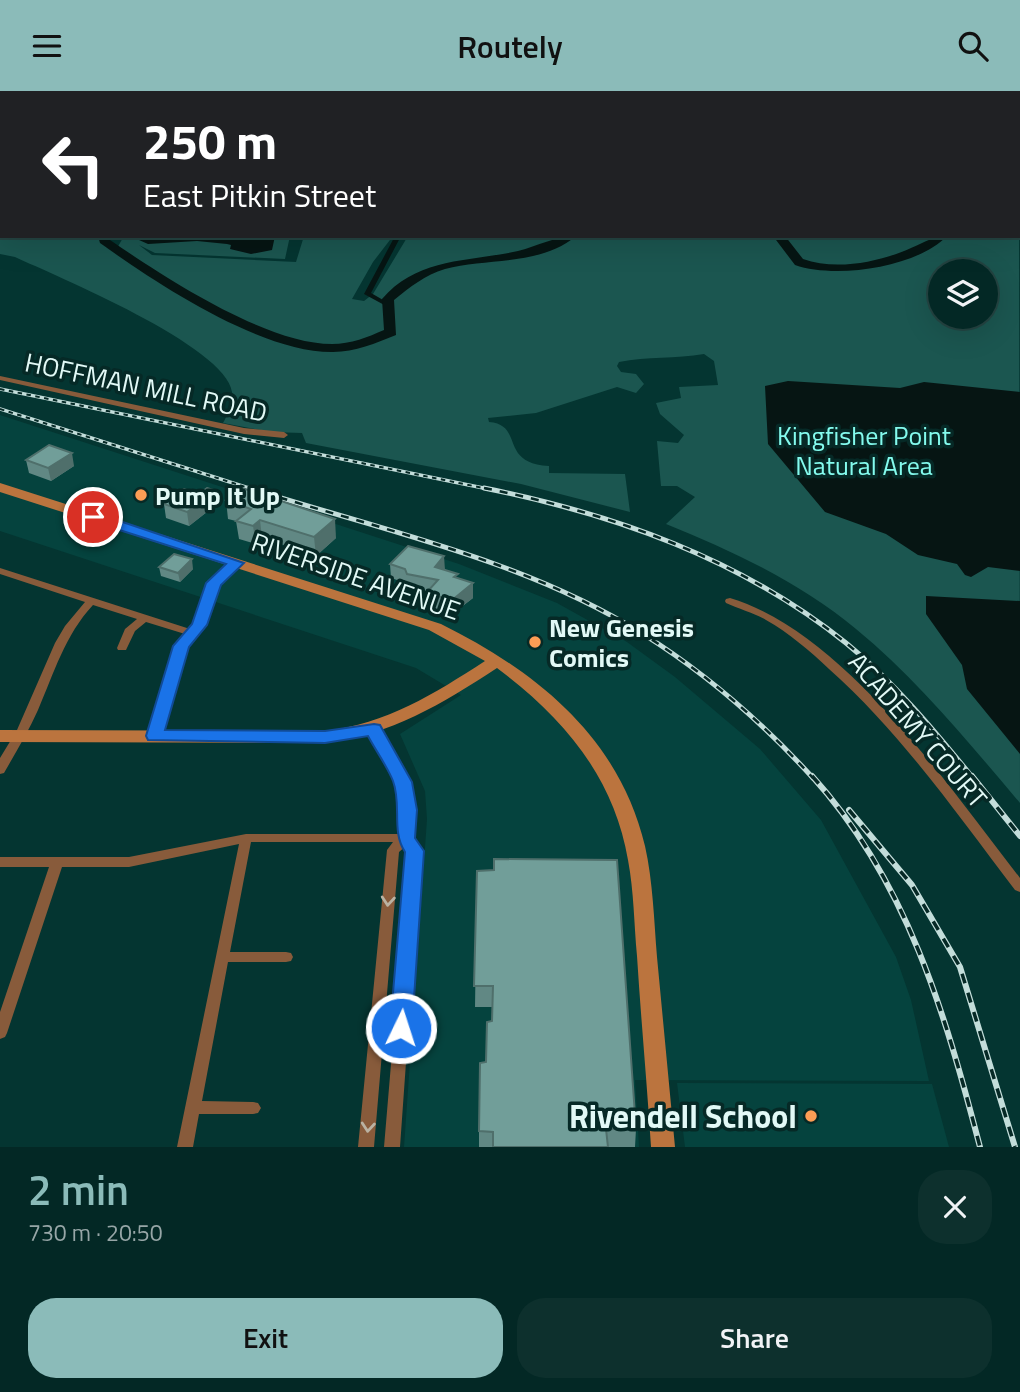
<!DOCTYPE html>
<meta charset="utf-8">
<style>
:root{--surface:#032825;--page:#0d302d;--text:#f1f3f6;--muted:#97a6a7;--line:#244442;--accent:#8bbbb9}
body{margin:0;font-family:"Titillium Web",sans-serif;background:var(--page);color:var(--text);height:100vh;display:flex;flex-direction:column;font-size:26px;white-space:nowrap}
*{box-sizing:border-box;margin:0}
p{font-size:23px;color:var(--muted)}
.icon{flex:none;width:38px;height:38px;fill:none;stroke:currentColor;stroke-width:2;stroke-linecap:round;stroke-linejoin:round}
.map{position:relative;height:1056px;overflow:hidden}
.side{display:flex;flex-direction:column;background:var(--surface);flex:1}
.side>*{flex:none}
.guide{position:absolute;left:0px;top:0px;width:1020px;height:147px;box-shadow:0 7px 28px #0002,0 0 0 2px var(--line);background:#202124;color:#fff;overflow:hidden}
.tools{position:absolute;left:928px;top:168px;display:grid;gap:14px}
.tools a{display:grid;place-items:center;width:70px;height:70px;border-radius:50%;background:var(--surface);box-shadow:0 7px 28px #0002,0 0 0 2px var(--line);font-size:35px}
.pin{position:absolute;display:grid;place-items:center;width:60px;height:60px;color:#fff;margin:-30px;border:4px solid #fff;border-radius:50%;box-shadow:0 2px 7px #0007}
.me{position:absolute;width:77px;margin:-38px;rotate:4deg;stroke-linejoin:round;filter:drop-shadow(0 0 5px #0008)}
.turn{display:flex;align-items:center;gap:24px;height:147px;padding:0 28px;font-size:32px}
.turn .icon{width:91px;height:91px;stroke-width:2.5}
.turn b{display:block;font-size:49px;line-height:60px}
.round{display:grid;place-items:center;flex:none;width:74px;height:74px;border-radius:28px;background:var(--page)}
.overview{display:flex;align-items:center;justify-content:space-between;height:119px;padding:0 28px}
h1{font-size:42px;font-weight:600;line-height:52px;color:var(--accent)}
.button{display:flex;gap:14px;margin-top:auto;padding:14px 28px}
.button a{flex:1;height:80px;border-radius:28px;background:var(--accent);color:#111;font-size:28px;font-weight:600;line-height:80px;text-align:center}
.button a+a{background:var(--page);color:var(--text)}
header{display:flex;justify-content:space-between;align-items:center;height:91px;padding:0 28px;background:var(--accent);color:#111;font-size:32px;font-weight:600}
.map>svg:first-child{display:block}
.built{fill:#05433e}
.green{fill:#1b5650;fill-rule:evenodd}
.water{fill:#061513}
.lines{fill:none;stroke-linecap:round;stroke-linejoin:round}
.canal{fill:#061513;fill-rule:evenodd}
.river{fill:#061513;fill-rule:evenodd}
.street{fill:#885b3b;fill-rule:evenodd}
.secondary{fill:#bb743e;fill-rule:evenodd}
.highway{fill:#f89f5d;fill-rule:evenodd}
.rail-far2-casing{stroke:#c3ddda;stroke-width:3.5}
.rail-far1-casing{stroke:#c3ddda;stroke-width:5}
.rail-casing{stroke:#c3ddda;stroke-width:6}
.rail-far2{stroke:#062926;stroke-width:2;stroke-dasharray:4.5;stroke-linecap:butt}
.rail-far1{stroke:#062926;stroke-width:2.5;stroke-dasharray:8;stroke-linecap:butt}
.rail{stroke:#062926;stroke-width:3.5;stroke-dasharray:10;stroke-linecap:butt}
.wall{fill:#618884}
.shaded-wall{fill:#4f6f6b}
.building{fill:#719e99;stroke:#4f6f6b;stroke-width:2}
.oneway{stroke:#bab2a2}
.route{fill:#1a73e8;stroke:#114b97;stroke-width:2}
.poi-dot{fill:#fd9d55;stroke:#062926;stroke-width:2.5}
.labels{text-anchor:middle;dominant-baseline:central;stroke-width:7;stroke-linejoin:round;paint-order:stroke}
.street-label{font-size:26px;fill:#e2f9f6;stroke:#062926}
.park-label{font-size:26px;fill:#84fbee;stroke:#062926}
.poi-label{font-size:26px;font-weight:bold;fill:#e2f9f6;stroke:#062926;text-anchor:start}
.near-poi-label{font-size:32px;font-weight:bold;fill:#e2f9f6;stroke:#062926;text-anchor:end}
</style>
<header><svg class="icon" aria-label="menu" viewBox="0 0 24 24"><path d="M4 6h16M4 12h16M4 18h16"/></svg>Routely<svg class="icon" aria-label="search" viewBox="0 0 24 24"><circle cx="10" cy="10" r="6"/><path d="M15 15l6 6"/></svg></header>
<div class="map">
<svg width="1020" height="1056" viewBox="0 0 1020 1056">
<rect width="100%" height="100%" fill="#043531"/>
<g class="built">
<polygon points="23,0 1020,0 1020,41 1018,2 17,2"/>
<polygon points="0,324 459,473 557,512 627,551 675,586 760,658 821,729 896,866 911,909 929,990 635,989 639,1056 404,1056 427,728 425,700 400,643 461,604 416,577 0,440"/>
<polygon points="677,992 932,993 949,1056 685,1056"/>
</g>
<path class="green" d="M0,95L2,145H104V151L116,159L124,145H290L285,168L155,162L139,154L152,164L296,171L304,145H393L373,171L352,208L364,210L373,203L408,145H795L799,149H839L861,145H1018L1019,111L1020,712C969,652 918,589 856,538C801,492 733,460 666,433L695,406L677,395H661L657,350L678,352L684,344L660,323L656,312L681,307L679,296L718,294L714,270L704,263C676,268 647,265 619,271L617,275L621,281L636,283L644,293L636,302L617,296L536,322L488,327L489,331C525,334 498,372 549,375V382L625,383L630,421L521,393L306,352L302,342L271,341L223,332C228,323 233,311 232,301C226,255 56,185 15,166L0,163ZM940,180H985V226H940Z"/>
<g class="water">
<polygon points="130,145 275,145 272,159 251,163 230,158 231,154 227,153 197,150 148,153"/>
<polygon points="788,290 900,297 924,291 1020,301 1020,480 988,476 971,486 965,484 957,473 918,464 886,443 825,421 768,353 765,295"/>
<polygon points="926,505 1020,510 1020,663 967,598 962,574 926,523"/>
</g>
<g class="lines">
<g class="canal">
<rect x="1018" y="49" width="2" height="4"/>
<polygon points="395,145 401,145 371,202 390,213 391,214 388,216 364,203"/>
</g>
<g class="river">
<polygon points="0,91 2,91 0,98"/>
<rect x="1018" y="118" width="2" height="6"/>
<path d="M98,145H110V149C164,186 266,253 332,253C351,253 368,246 384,239L382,208C418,166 469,171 518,160C538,155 555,145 576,145C541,175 486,167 445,178C425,184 410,196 394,209L396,244C376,252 355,261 333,261C262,262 157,193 100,152Z"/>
<path d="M773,145H785L803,168C836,180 880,171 911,157C924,152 932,145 947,145C916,177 835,188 795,174Z"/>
</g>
<g class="street">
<polygon points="8,0 17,0 14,2 4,2"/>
<polygon points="236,0 242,0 241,2 235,2"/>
<polygon points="419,0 434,0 439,2 422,2"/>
<polygon points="624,0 631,0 629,2 621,2"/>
<polygon points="929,0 940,2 931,2"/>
<rect x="0" y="31" width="2" height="4"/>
<rect x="0" y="48" width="2" height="4"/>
<rect x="1018" y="67" width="2" height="4"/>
<polygon points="0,285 244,337 284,341 288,344 284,347 244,343 0,289"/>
<path d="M237,469L242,472L215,498L204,534L186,556L159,648H151L149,645L176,555L185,543L146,531L135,540L126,559H118L117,557L125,538L137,528L93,514C65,544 54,582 38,619C28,641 16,661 4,682L0,683V667L17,639L55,552L65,535L85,511L0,483V477L190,538L194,533L205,497L233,470Z"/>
<path d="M730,507C844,541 949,696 1020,787V801L1015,799C957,723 901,642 829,578C810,560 789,542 766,529C754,522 739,518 726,512L725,510L726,508Z"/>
<path d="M374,635L378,636L380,639C391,658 405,677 410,700C416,720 410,741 421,760L400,1056H384L409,760L406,755L399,761L374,1056H358L387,759L393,751H251L230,861H286L291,862L293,866L291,870L286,871H228L202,1010L253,1011L258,1012L261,1017L258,1022L253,1023H199L193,1056H177L239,753L129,776H62L7,942L5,946L0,948V921L49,776H0V766H129L246,743H402L400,710L397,694L390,677L368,639L370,636Z"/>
</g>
<g class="secondary">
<polygon points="721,0 736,0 738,2 722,2"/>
<rect x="1018" y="41" width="2" height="6"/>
<path d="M0,392L441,533C536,580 619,646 645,755C653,791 654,829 657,866C663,929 669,993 675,1056H651C647,992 641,929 637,865C634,833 634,801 628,769C614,686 563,626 497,577C442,613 391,644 325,652L0,651V639L325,640C386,633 434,603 485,570L429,539L0,401Z"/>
</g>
<g class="highway">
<rect x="0" y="34" width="2" height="8"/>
<rect x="1018" y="55" width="2" height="8"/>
</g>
<defs>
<g id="rail-far2">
<polyline points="0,298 493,399"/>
<polyline points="0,318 255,399"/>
</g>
<g id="rail-far1">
<path d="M249,397C381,439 525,469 643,543C707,583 762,631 813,687"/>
<path d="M484,397C614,423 741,468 846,552C894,591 934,639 973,687"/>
</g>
<g id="rail">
<path d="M812,685C907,790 945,922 980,1056"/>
<polyline points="972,685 1020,745"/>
<polyline points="849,719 912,794 960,876 1015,1056"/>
</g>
</defs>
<use href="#rail-far2" class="rail-far2-casing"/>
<use href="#rail-far1" class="rail-far1-casing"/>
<use href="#rail" class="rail-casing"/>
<use href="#rail-far2" class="rail-far2"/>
<use href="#rail-far1" class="rail-far1"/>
<use href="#rail" class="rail"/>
</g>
<g class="wall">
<polygon points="2,5 2,25 0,25 0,7"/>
<polygon points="26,369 74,375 51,390 29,382"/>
<polygon points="216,400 217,413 189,435 166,427 164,413 199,403"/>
<polygon points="226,409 336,447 316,465 262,447 256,453 239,448 236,430 228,428"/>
<polygon points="390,473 445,478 458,488 473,507 451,524 427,516 427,501 408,497 406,492 391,487"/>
<polygon points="159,476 193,478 180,491 161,485"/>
<polygon points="477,780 636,1038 635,1056 479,1056 479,1040 486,971 492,930 492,916 475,916"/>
</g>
<g class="shaded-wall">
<polygon points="72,362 74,375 51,390 48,377"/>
<polygon points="216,400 217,413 189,435 187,421"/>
<polygon points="335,428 336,447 316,465 314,446"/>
<polygon points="260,429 262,447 256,453 253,435"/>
<polygon points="444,465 445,479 436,490 435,476"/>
<polygon points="192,468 193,478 180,491 178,482"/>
<polygon points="473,492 473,507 451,524 451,510"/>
</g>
<g class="building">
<polygon points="842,0 856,0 854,2 839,2"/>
<polygon points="2,5 2,15 0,15 0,7"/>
<polygon points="49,354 72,362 48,377 26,369"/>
<polygon points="207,397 216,400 187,421 164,413 184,398 199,403"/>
<polygon points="242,397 335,428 314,446 260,429 253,435 236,430 251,418 226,409"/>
<polygon points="408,455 444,465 435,476 458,483 454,486 473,492 451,510 427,501 438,489 407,483 405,478 390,473"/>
<polygon points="174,463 192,468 178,482 159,476"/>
<polygon points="494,768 617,769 636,1038 606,1038 608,1056 493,1056 493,1041 479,1040 480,972 486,971 487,931 492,930 493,895 474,895 477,780 494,779"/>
</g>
<defs><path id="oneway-chevron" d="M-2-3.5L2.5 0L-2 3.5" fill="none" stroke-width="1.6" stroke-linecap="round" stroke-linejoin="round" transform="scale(1.75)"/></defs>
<g class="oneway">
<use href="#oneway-chevron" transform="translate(388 810) rotate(95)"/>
<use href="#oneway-chevron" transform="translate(368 1036) rotate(95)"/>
</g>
<path class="route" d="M93,421L244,472L221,494L207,534L189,556L165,639L325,640L374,633L380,634L412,691L417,719L415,747L424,760L412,937L409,943L401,946L393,943L390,937L405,761C391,740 402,714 393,690C387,675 376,660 368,645L325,652L148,649L146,645L173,555L192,533L206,492L226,473L88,429V423Z"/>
<g class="poi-dot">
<circle cx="141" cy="404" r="7"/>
<circle cx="535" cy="551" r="7"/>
<circle cx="811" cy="1025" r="7"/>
</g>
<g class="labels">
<g class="street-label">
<text transform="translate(146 296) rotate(12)">HOFFMAN MILL ROAD</text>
<text transform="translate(356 485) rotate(19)">RIVERSIDE AVENUE</text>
<text transform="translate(918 639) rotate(49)">ACADEMY COURT</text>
</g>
<g class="park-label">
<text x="864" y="344">Kingfisher Point<tspan x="864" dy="30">Natural Area</tspan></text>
</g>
<g class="poi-label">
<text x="155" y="404">Pump It Up</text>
<text x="549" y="536">New Genesis<tspan x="549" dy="30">Comics</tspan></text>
</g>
<g class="near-poi-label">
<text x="797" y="1025">Rivendell School</text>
</g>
</g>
</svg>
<div class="tools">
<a><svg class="icon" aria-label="layers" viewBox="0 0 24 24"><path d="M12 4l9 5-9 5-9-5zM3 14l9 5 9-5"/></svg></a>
</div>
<div class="pin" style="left:93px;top:426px;background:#d93025"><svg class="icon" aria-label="arrive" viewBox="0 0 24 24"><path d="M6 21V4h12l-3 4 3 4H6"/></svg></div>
<svg class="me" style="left:401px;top:937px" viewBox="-20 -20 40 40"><circle r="17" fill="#1a73e8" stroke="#fff" stroke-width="3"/><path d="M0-11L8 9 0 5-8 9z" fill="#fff"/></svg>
<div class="guide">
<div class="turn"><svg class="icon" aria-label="left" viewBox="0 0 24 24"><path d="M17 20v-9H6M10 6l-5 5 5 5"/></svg><div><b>250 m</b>East Pitkin Street</div></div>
</div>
</div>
<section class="side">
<div class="overview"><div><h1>2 min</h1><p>730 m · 20:50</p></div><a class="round"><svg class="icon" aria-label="close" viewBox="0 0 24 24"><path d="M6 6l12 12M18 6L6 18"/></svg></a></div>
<div class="button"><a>Exit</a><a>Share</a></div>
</section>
